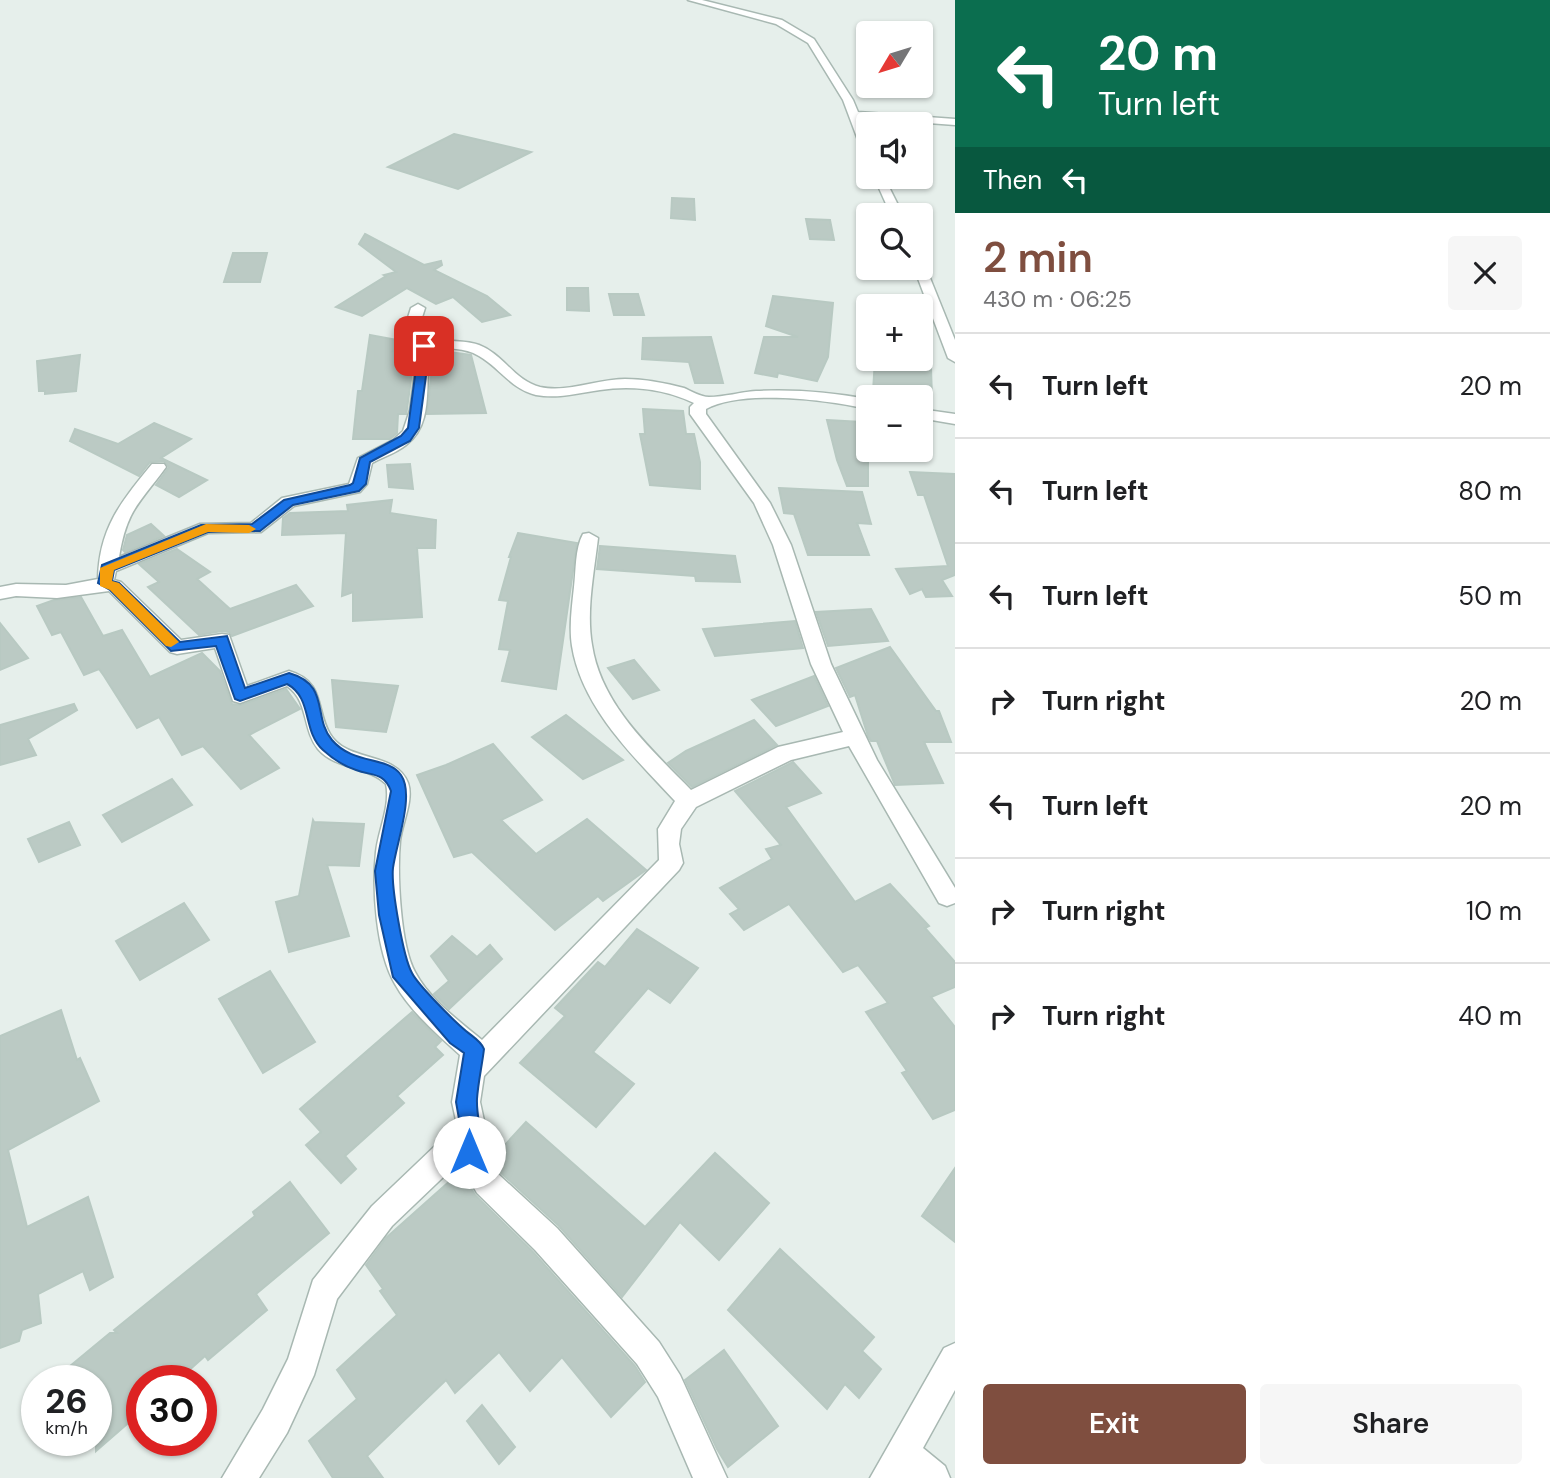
<!DOCTYPE html>
<meta charset="utf-8">
<style>
:root{--surface:#fff;--page:#f6f6f6;--text:#202124;--muted:#757577;--line:#e0e0e0;--accent:#7f4e3f}
body{margin:0;font-family:"DM Sans",sans-serif;background:var(--page);color:var(--text);height:100vh;display:flex;flex-direction:column;font-size:26px;white-space:nowrap}
*{box-sizing:border-box;margin:0}
p{font-size:23px;color:var(--muted)}
.icon{flex:none;width:38px;height:38px;fill:none;stroke:currentColor;stroke-width:2;stroke-linecap:round;stroke-linejoin:round}
.map{position:relative;flex:1;overflow:hidden}
.drawer{display:flex;flex-direction:column;background:var(--surface);width:595px}
.drawer>*{flex:none}
.top-card{background:#0b6e4f;color:#fff;overflow:hidden}
.needle{width:46px;rotate:232deg}
.controls{position:absolute;left:856px;top:21px;display:grid;gap:14px}
.controls a{display:grid;place-items:center;width:77px;height:77px;border-radius:7px;background:var(--surface);box-shadow:0 2px 5px #0004;font-size:35px}
.speed{position:absolute;left:21px;top:1365px;display:flex;gap:14px;font-size:35px;font-weight:700;text-align:center}
.speed>*{display:grid;place-content:center;width:91px;height:91px;border-radius:50%;background:var(--surface);box-shadow:0 2px 5px #0004;line-height:1}
.speed small{font-size:18px;font-weight:400}
.speed .limit{border:10px solid #d22;background:#fff;color:#111}
.pin{position:absolute;display:grid;place-items:center;width:60px;height:60px;color:#fff;margin:-30px;border-radius:14px;box-shadow:0 4px 10px #0006}
.me{position:absolute;width:77px;margin:-38px;rotate:0deg;stroke-linejoin:round;filter:drop-shadow(0 0 5px #0008)}
.turn{display:flex;align-items:center;gap:24px;height:147px;padding:0 28px;font-size:32px}
.turn .icon{width:91px;height:91px;stroke-width:2.5}
.turn b{display:block;font-size:49px;line-height:60px}
.then{display:flex;align-items:center;height:66px;padding:0 28px;background:#0003;gap:14px;font-size:26px}
.round{display:grid;place-items:center;flex:none;width:74px;height:74px;border-radius:7px;background:var(--page)}
.head{display:flex;align-items:center;justify-content:space-between;height:119px;padding:0 28px}
h1{font-size:42px;font-weight:600;line-height:52px;color:var(--accent)}
.action{display:flex;gap:14px;margin-top:auto;padding:14px 28px}
.action a{flex:1;height:80px;border-radius:7px;background:var(--accent);color:#fff;font-size:28px;font-weight:600;line-height:80px;text-align:center}
.action a+a{background:var(--page);color:var(--text)}
ul{padding:0;list-style:none}
li{display:flex;align-items:center;gap:21px;height:105px;padding:0 28px;border-top:2px solid var(--line)}
li div{flex:1}
li b{display:block;font-size:26px}
li em{font-style:normal}
main{display:flex;flex:1;min-height:0}
.map>svg:first-child{display:block}
.building{fill:#bbcac4;stroke:#b8c9c2;stroke-width:2}
.lines{fill:none;stroke-linecap:round;stroke-linejoin:round}
.street-casing{stroke:#a8b8b2;stroke-width:3}
.street{fill:#fff;fill-rule:evenodd}
.route{fill:#1a73e8;stroke:#114b97;stroke-width:2}
.slow{fill:#f59e0b}
</style>
<main>
<div class="map">
<svg width="955" height="1478" viewBox="0 0 955 1478">
<rect width="100%" height="100%" fill="#e6efeb"/>
<g class="building">
<polygon points="454,134 531,152 458,189 388,167"/>
<polygon points="672,198 694,199 695,220 671,218"/>
<polygon points="806,219 830,220 834,240 810,239"/>
<polygon points="365,234 424,265 441,261 442,265 434,270 487,296 510,315 482,322 453,297 436,304 407,288 362,316 336,307 386,276 384,275 396,272 359,244"/>
<polygon points="233,253 267,253 260,282 224,282"/>
<polygon points="567,288 588,288 589,311 567,310"/>
<polygon points="609,294 638,294 644,315 614,315"/>
<polygon points="773,296 833,303 828,357 817,381 778,373 777,377 755,373 764,337 798,337 766,326"/>
<polygon points="370,335 402,341 393,351 415,349 407,409 406,414 398,414 397,433 390,439 353,439 358,391 362,391"/>
<polygon points="711,337 723,383 695,383 689,362 642,359 643,338"/>
<polygon points="434,350 471,355 486,413 427,414"/>
<polygon points="80,355 76,391 45,394 45,391 39,391 37,361"/>
<polygon points="875,359 919,359 917,367 931,368 932,397 898,397 873,392"/>
<polygon points="643,409 683,411 686,434 694,434 700,462 700,489 650,485 640,434 645,434"/>
<polygon points="827,420 862,422 868,442 868,486 847,486 837,460"/>
<polygon points="154,423 191,439 161,458 207,480 179,497 156,485 169,467 164,461 150,462 139,476 70,441 75,429 118,444"/>
<polygon points="410,464 413,489 389,487 387,465"/>
<polygon points="910,472 955,474 955,575 942,580 952,596 926,597 922,589 910,594 896,569 948,566 924,495 918,495"/>
<polygon points="779,488 862,492 871,524 857,523 869,555 808,555 794,514 784,513"/>
<polygon points="392,500 390,513 436,520 435,548 417,548 422,617 353,621 353,592 342,596 346,533 282,535 283,518 290,513 348,511 347,505"/>
<polygon points="151,524 164,536 125,552 123,550 127,535"/>
<polygon points="518,533 577,543 556,689 502,681 510,650 499,649 508,601 499,600 511,557 509,557"/>
<polygon points="600,546 735,556 740,582 696,581 695,576 597,569"/>
<polygon points="177,549 210,572 197,579 230,609 296,585 313,606 232,636 229,632 222,631 199,635 148,587 159,582 139,564"/>
<polygon points="81,597 103,636 122,630 150,677 202,653 220,671 232,704 241,705 286,689 300,709 249,735 279,768 241,789 203,746 182,755 159,717 137,728 104,676 99,669 84,675 61,632 52,635 37,606 54,600"/>
<polygon points="871,609 888,641 828,646 816,612"/>
<polygon points="795,621 803,648 715,656 703,629"/>
<polygon points="0,623 28,658 0,670"/>
<polygon points="890,647 936,711 939,711 951,742 924,742 943,783 895,785 877,741 871,741 868,736 855,695 850,697 836,668"/>
<polygon points="634,660 659,690 633,699 608,668"/>
<polygon points="814,676 828,706 776,726 752,700"/>
<polygon points="332,680 398,686 386,732 336,727"/>
<polygon points="74,704 77,710 28,739 36,755 0,765 0,725"/>
<polygon points="566,715 623,760 583,779 532,737"/>
<polygon points="754,720 777,745 692,787 668,763 686,751"/>
<polygon points="493,744 542,800 501,820 536,854 587,819 646,870 603,901 598,896 555,930 472,852 454,857 417,775 446,765"/>
<polygon points="793,762 821,793 786,807 855,902 890,884 929,926 925,928 955,962 955,987 931,997 955,1027 955,1110 933,1119 902,1073 907,1071 866,1012 888,1003 858,965 843,972 789,904 744,930 730,914 739,909 720,888 772,859 766,849 781,845 735,791"/>
<polygon points="172,779 192,805 122,842 103,815"/>
<polygon points="313,820 314,822 364,824 359,866 327,865 349,936 289,952 276,902 299,896"/>
<polygon points="69,822 80,845 39,862 28,839"/>
<polygon points="184,903 209,940 140,980 116,941"/>
<polygon points="637,929 698,968 670,1003 648,988 593,1052 634,1084 596,1127 520,1063 565,1016 555,1008 598,962 605,967"/>
<polygon points="452,936 477,957 490,945 502,959 449,1009 434,994 449,981 431,956"/>
<polygon points="270,971 315,1042 263,1073 219,999"/>
<polygon points="61,1010 77,1060 80,1058 99,1101 8,1150 27,1227 88,1197 113,1277 90,1290 83,1271 38,1294 41,1323 22,1330 19,1341 0,1348 0,1036"/>
<polygon points="412,1012 441,1041 435,1047 443,1055 397,1096 404,1103 345,1156 356,1169 341,1183 306,1145 321,1132 300,1109"/>
<polygon points="526,1122 645,1227 715,1153 769,1203 719,1260 680,1222 622,1297 559,1226 499,1171 492,1159"/>
<polygon points="955,1168 955,1242 922,1216"/>
<polygon points="461,1171 475,1195 533,1252 635,1366 645,1382 611,1417 562,1357 530,1391 499,1352 455,1393 446,1380 367,1456 383,1478 333,1478 309,1441 357,1399 337,1370 397,1315 380,1291 383,1289 366,1265 386,1238"/>
<polygon points="290,1182 329,1233 256,1294 267,1310 208,1360 205,1356 177,1381 142,1381 142,1411 96,1451 96,1381 52,1381 110,1333 117,1333 114,1330 255,1216 253,1212"/>
<polygon points="780,1249 874,1337 862,1351 881,1369 859,1398 845,1384 827,1409 728,1310"/>
<polygon points="724,1350 778,1426 728,1467 717,1449 685,1380"/>
<polygon points="482,1405 515,1447 499,1464 467,1421"/>
</g>
<g class="lines">
<defs>
<g id="street">
<polygon points="688,0 702,0 782,20 814,39 853,100 858,112 955,119 955,125 860,118 868,140 868,157 864,156 843,100 808,43 776,24"/>
<polygon points="874,177 884,177 903,215 891,215"/>
<polygon points="920,264 926,268 955,340 955,362 948,358 914,268 920,268"/>
<path d="M418,304L425,308L418,330C433,345 460,338 479,345C503,354 515,381 540,387C568,393 597,379 625,379C645,379 665,383 684,388C691,391 701,397 709,397C724,397 741,392 756,391C795,389 830,392 868,399V409C827,400 743,389 706,409V414L770,503L791,545L831,664L877,760L955,888V903L947,906L939,903L849,746L791,760L696,807L681,829L679,844L683,863L679,870L484,1076L480,1102L486,1130L483,1150L497,1173L557,1228L659,1342L680,1375L727,1478H693L658,1397L637,1364L535,1250L477,1193L459,1162L392,1226L337,1299L314,1375L287,1433L259,1478H222L263,1409L288,1359L313,1280L372,1206L457,1125L452,1102L460,1055C437,1034 410,1011 395,984C376,951 372,889 376,852C378,831 391,805 386,784C368,766 336,770 318,749C302,729 309,701 287,686L240,703L233,701L215,648L177,654L170,652L109,591L57,598L16,596L0,599V587L16,584L66,585L98,579C99,528 121,502 152,464H164L166,467C139,504 127,509 119,557L200,524L251,523L282,498L349,484L358,458L393,440L403,431L410,410L419,343L404,330L411,308ZM432,347C448,349 464,347 479,356C500,368 511,389 536,395C558,399 578,393 600,390C631,385 665,389 694,403L690,407V414L754,503L773,545L811,664L843,732L778,747L691,790C651,749 601,705 592,645C586,611 594,573 598,538L589,533L583,534C575,548 576,571 574,587C572,606 569,627 572,646C582,708 634,757 675,801L658,829L659,860L482,1040C459,1021 429,999 415,972C400,945 397,872 400,841C402,823 414,800 408,783C396,751 347,763 330,734C315,709 326,682 289,671L247,686L229,635L222,634L181,640L121,582L114,580L116,571L208,533L261,532L294,506L360,492L367,484L372,463C383,457 396,453 406,445C437,422 422,378 432,347Z"/>
<polygon points="920,409 955,414 955,424 920,418"/>
<polygon points="955,1343 955,1390 923,1448 945,1466 950,1478 870,1478 944,1348"/>
</g>
</defs>
<use href="#street" class="street-casing"/>
<use href="#street" class="street"/>
</g>
<path class="route" d="M424,343L430,346L419,428L410,441L370,462L366,484L359,491L293,505L260,531L208,532L114,570L112,581L119,583L180,642L227,636L245,688L289,673C331,685 312,717 332,740C353,765 388,756 401,775C415,795 396,844 393,868C391,886 403,957 412,973C418,985 454,1021 466,1031C473,1037 481,1041 484,1049C482,1066 478,1083 477,1099C476,1121 486,1138 477,1159L469,1162L462,1159L459,1152L461,1130L456,1102L464,1053L450,1043L393,977L379,915L375,871L391,791C384,772 372,776 356,770C343,766 333,759 323,750C302,731 313,698 287,684L240,701L235,699L216,646L171,651L110,590L98,583L102,565L201,525L252,524L284,500L350,485L353,483L360,458L401,436L408,428L419,346Z"/>
<polygon class="slow" points="206,524 249,525 256,529 249,533 208,532 114,570 112,581 119,583 179,642 171,647 166,646 110,590 100,586 100,568"/>
</svg>
<div class="controls">
<a><svg class="needle" viewBox="-14 -14 28 28"><path d="M0-13l5 13h-10z" fill="#e53935"/><path d="M0 13l5-13h-10z" fill="#757577"/></svg></a>
<a><svg class="icon" aria-label="sound" viewBox="0 0 24 24"><path d="M4 9h4l5-4v14l-5-4H4zM17 9q2 3 0 6"/></svg></a>
<a><svg class="icon" aria-label="search" viewBox="0 0 24 24"><circle cx="10" cy="10" r="6"/><path d="M15 15l6 6"/></svg></a>
<a>+</a>
<a>−</a>
</div>
<div class="speed"><div>26<small>km/h</small></div><div class="limit">30</div></div>
<div class="pin" style="left:424px;top:346px;background:#d93025"><svg class="icon" aria-label="arrive" viewBox="0 0 24 24"><path d="M6 21V4h12l-3 4 3 4H6"/></svg></div>
<svg class="me" style="left:469px;top:1152px" viewBox="-20 -20 40 40"><circle r="19" fill="#fff"/><path d="M0-13L10 11 0 6-10 11z" fill="#1a73e8"/></svg>
</div>
<section class="drawer">
<div class="top-card">
<div class="turn"><svg class="icon" aria-label="left" viewBox="0 0 24 24"><path d="M17 20v-9H6M10 6l-5 5 5 5"/></svg><div><b>20 m</b>Turn left</div></div>
<div class="then">Then<svg class="icon" aria-label="left" viewBox="0 0 24 24"><path d="M17 20v-9H6M10 6l-5 5 5 5"/></svg></div>
</div>
<div class="head"><div><h1>2 min</h1><p>430 m · 06:25</p></div><a class="round"><svg class="icon" aria-label="close" viewBox="0 0 24 24"><path d="M6 6l12 12M18 6L6 18"/></svg></a></div>
<ul>
<li><svg class="icon" aria-label="left" viewBox="0 0 24 24"><path d="M17 20v-9H6M10 6l-5 5 5 5"/></svg><div><b>Turn left</b></div><em>20 m</em></li>
<li><svg class="icon" aria-label="left" viewBox="0 0 24 24"><path d="M17 20v-9H6M10 6l-5 5 5 5"/></svg><div><b>Turn left</b></div><em>80 m</em></li>
<li><svg class="icon" aria-label="left" viewBox="0 0 24 24"><path d="M17 20v-9H6M10 6l-5 5 5 5"/></svg><div><b>Turn left</b></div><em>50 m</em></li>
<li><svg class="icon" aria-label="right" viewBox="0 0 24 24"><path d="M7 20v-9h11M14 6l5 5-5 5"/></svg><div><b>Turn right</b></div><em>20 m</em></li>
<li><svg class="icon" aria-label="left" viewBox="0 0 24 24"><path d="M17 20v-9H6M10 6l-5 5 5 5"/></svg><div><b>Turn left</b></div><em>20 m</em></li>
<li><svg class="icon" aria-label="right" viewBox="0 0 24 24"><path d="M7 20v-9h11M14 6l5 5-5 5"/></svg><div><b>Turn right</b></div><em>10 m</em></li>
<li><svg class="icon" aria-label="right" viewBox="0 0 24 24"><path d="M7 20v-9h11M14 6l5 5-5 5"/></svg><div><b>Turn right</b></div><em>40 m</em></li>
</ul>
<div class="action"><a>Exit</a><a>Share</a></div>
</section>
</main>
